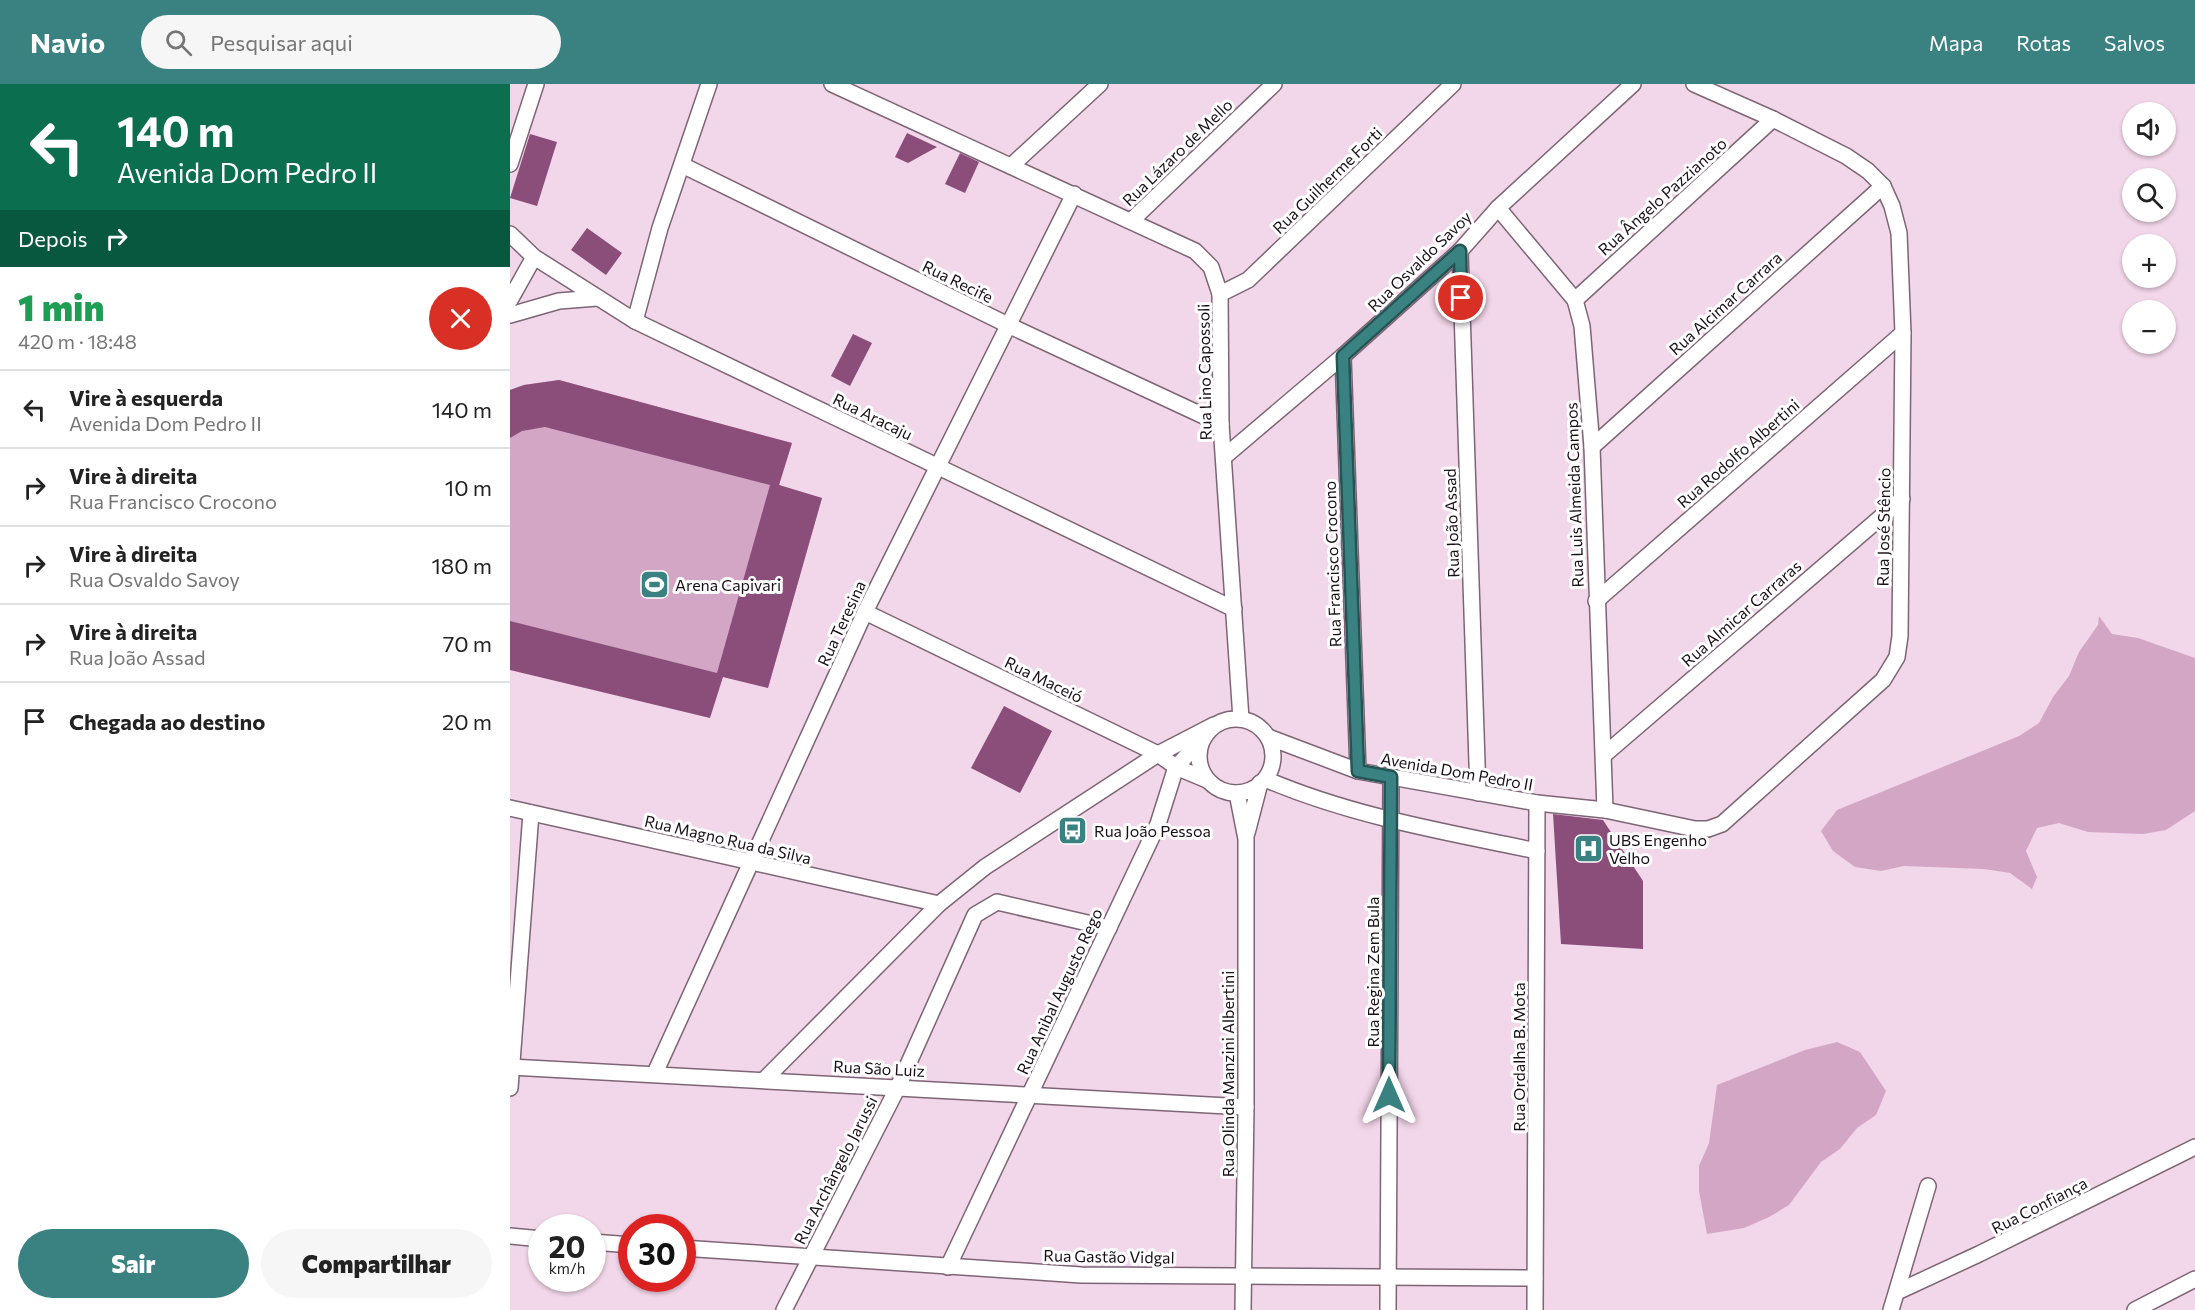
<!DOCTYPE html>
<html lang="pt">
<meta charset="utf-8">
<style>
:root{--surface:#fff;--page:#f6f6f6;--text:#222;--muted:#767676;--line:#e0e0e0;--accent:#3a8282}
body{margin:0;font-family:Commissioner,sans-serif;background:var(--page);color:var(--text);height:100vh;display:flex;flex-direction:column;font-size:22px;white-space:nowrap}
*{box-sizing:border-box;margin:0}
p{font-size:20px;color:var(--muted)}
.icon{flex:none;width:33px;height:33px;fill:none;stroke:currentColor;stroke-width:2;stroke-linecap:round;stroke-linejoin:round}
.map{position:relative;flex:1;overflow:hidden}
.sheet{display:flex;flex-direction:column;background:var(--surface);width:510px}
.sheet>*{flex:none}
.top-card{background:#0b6e4f;color:#fff;overflow:hidden}
.controls{position:absolute;left:1612px;top:18px;display:grid;gap:12px}
.controls a{display:grid;place-items:center;width:54px;height:54px;border-radius:50%;background:var(--surface);box-shadow:0 2px 4px #0004;font-size:30px}
.speed{position:absolute;left:18px;top:1130px;display:flex;gap:12px;font-size:30px;font-weight:700;text-align:center}
.speed>*{display:grid;place-content:center;width:78px;height:78px;border-radius:50%;background:var(--surface);box-shadow:0 2px 4px #0004;line-height:1}
.speed small{font-size:15px;font-weight:400}
.speed .limit{border:9px solid #d22;background:#fff;color:#111}
.pin{position:absolute;display:grid;place-items:center;width:51px;height:51px;color:#fff;margin:-26px;border:3px solid #fff;border-radius:50%;box-shadow:0 2px 6px #0007}
.me{position:absolute;width:66px;margin:-33px;rotate:0deg;stroke-linejoin:round;filter:drop-shadow(0 0 4px #0008)}
.turn{display:flex;align-items:center;gap:21px;height:126px;padding:0 18px;font-size:27px}
.turn .icon{width:78px;height:78px;stroke-width:2.5}
.turn b{display:block;font-size:42px;line-height:51px}
.then{display:flex;align-items:center;height:57px;padding:0 18px;background:#0003;gap:12px;font-size:22px}
.round{display:grid;place-items:center;flex:none;width:63px;height:63px;border-radius:32px;background:var(--page)}
.summary{display:flex;align-items:center;justify-content:space-between;height:102px;padding:0 18px}
h1{font-size:36px;font-weight:800;line-height:45px;color:#1e9e55}
.cta{display:flex;gap:12px;margin-top:auto;padding:12px 18px}
.cta a{flex:1;height:69px;border-radius:36px;background:var(--accent);color:#fff;font-size:24px;font-weight:800;line-height:69px;text-align:center}
.cta a+a{background:var(--page);color:var(--text)}
ul{padding:0;list-style:none}
li{display:flex;align-items:center;gap:18px;height:78px;padding:0 18px;border-top:2px solid var(--line)}
li div{flex:1}
li b{display:block;font-size:22px}
li em{font-style:normal}
header{display:flex;align-items:center;gap:36px;box-sizing:border-box;height:84px;padding:0 30px;background:var(--accent);color:#fff}
header strong{font-size:28px}
nav{display:flex;gap:33px;margin-inline-start:auto;font-size:21px}
.search{width:420px;height:54px;background:var(--page);display:flex;align-items:center;gap:15px;box-sizing:border-box;padding:0 21px;border-radius:33px;color:var(--muted);font-size:22px}
main{display:flex;flex:1;min-height:0}
.map>svg:first-child{display:block}
.green{fill:#d4a6c6}
.building{fill:#8b4e7b}
.lines{fill:none;stroke-linecap:round;stroke-linejoin:round}
.minor-casing{stroke:#7e6576;stroke-width:18}
.minor{stroke:#fff;stroke-width:15}
.route-casing{stroke:#265454;stroke-width:15}
.route{stroke:#3a8282;stroke-width:10}
.labels{text-anchor:middle;dominant-baseline:central;stroke-width:6;stroke-linejoin:round;paint-order:stroke}
.street-label{font-size:16px;fill:#191017;stroke:#fff}
.poi-label{font-size:16px;fill:#191017;stroke:#fff;text-anchor:start}
</style>
<header>
<strong>Navio</strong>
<div class="search"><svg class="icon" aria-label="search" viewBox="0 0 24 24"><circle cx="10" cy="10" r="6"/><path d="M15 15l6 6"/></svg>Pesquisar aqui</div>
<nav><a>Mapa</a><a>Rotas</a><a>Salvos</a></nav>
</header>
<main>
<section class="sheet">
<div class="top-card">
<div class="turn"><svg class="icon" aria-label="left" viewBox="0 0 24 24"><path d="M17 20v-9H6M10 6l-5 5 5 5"/></svg><div><b>140 m</b>Avenida Dom Pedro II</div></div>
<div class="then">Depois<svg class="icon" aria-label="right" viewBox="0 0 24 24"><path d="M7 20v-9h11M14 6l5 5-5 5"/></svg></div>
</div>
<div class="summary"><div><h1>1 min</h1><p>420 m · 18:48</p></div><a class="round" style="background:#d93025;color:#fff"><svg class="icon" aria-label="close" viewBox="0 0 24 24"><path d="M6 6l12 12M18 6L6 18"/></svg></a></div>
<ul>
<li><svg class="icon" aria-label="left" viewBox="0 0 24 24"><path d="M17 20v-9H6M10 6l-5 5 5 5"/></svg><div><b>Vire à esquerda</b><p>Avenida Dom Pedro II</p></div><em>140 m</em></li>
<li><svg class="icon" aria-label="right" viewBox="0 0 24 24"><path d="M7 20v-9h11M14 6l5 5-5 5"/></svg><div><b>Vire à direita</b><p>Rua Francisco Crocono</p></div><em>10 m</em></li>
<li><svg class="icon" aria-label="right" viewBox="0 0 24 24"><path d="M7 20v-9h11M14 6l5 5-5 5"/></svg><div><b>Vire à direita</b><p>Rua Osvaldo Savoy</p></div><em>180 m</em></li>
<li><svg class="icon" aria-label="right" viewBox="0 0 24 24"><path d="M7 20v-9h11M14 6l5 5-5 5"/></svg><div><b>Vire à direita</b><p>Rua João Assad</p></div><em>70 m</em></li>
<li><svg class="icon" aria-label="arrive" viewBox="0 0 24 24"><path d="M6 21V4h12l-3 4 3 4H6"/></svg><div><b>Chegada ao destino</b></div><em>20 m</em></li>
</ul>
<div class="cta"><a>Sair</a><a>Compartilhar</a></div>
</section>
<div class="map">
<svg width="1685" height="1226" viewBox="0 0 1685 1226">
<rect width="100%" height="100%" fill="#f2d6e9"/>
<g class="green">
<polygon points="49,296 282,359 269,401 312,414 258,604 213,593 0,586 0,306 14,301"/>
<polygon points="1589,532 1602,550 1628,554 1685,574 1685,727 1656,746 1633,750 1578,748 1549,739 1527,744 1516,767 1527,793 1522,805 1500,789 1474,785 1394,782 1371,787 1345,783 1323,767 1311,747 1327,726 1509,652 1529,639 1543,613 1559,592 1569,568 1588,541"/>
<polygon points="1327,958 1350,968 1376,1007 1366,1031 1347,1044 1330,1065 1311,1078 1279,1121 1259,1133 1234,1144 1197,1150 1189,1107 1189,1082 1199,1059 1207,1001 1295,966"/>
</g>
<g class="building">
<polygon points="397,49 427,63 398,79 385,73"/>
<polygon points="20,50 47,58 27,122 0,114"/>
<polygon points="450,69 469,78 455,109 435,100"/>
<polygon points="77,144 112,169 96,191 61,166"/>
<polygon points="343,250 362,259 340,302 321,292"/>
<polygon points="49,296 282,359 269,401 312,414 258,604 213,593 200,634 0,586 0,537 207,589 260,401 35,343 12,347 0,354 0,306 14,301"/>
<polygon points="494,622 542,647 510,709 461,684"/>
<polygon points="1043,730 1093,736 1133,797 1133,865 1051,860"/>
</g>
<g class="lines">
<defs>
<g id="minor">
<polyline points="322,0 685,167 701,183 710,210 711,340 731,635"/>
<polyline points="0,80 26,0"/>
<polyline points="172,81 498,241 711,340"/>
<polyline points="501,82 590,0"/>
<polyline points="988,124 1065,216 1072,242 1082,363 1095,726"/>
<polyline points="621,137 764,0"/>
<polyline points="0,150 24,173 125,237 724,525"/>
<polyline points="950,167 968,709"/>
<polyline points="710,210 738,196 943,0"/>
<polyline points="0,216 24,173"/>
<polyline points="1065,216 1263,35"/>
<polyline points="0,231 49,217 87,214"/>
<polyline points="125,237 150,144 199,0"/>
<polyline points="833,272 848,687"/>
<polyline points="1082,363 1373,102"/>
<polyline points="714,373 833,272 950,167 988,124 1123,0"/>
<polyline points="1086,517 1393,249"/>
<polyline points="355,528 648,670 666,683 697,696"/>
<circle cx="726" cy="672" r="37"/>
<polyline points="758,653 848,687 1027,719 1095,726 1185,745 1198,745 1212,740 1373,596 1387,573 1390,552 1393,249 1389,149 1382,122 1373,102 1358,87 1336,72 1263,35 1184,0"/>
<polyline points="1094,671 1392,415"/>
<path d="M755,695C841,732 935,748 1027,767"/>
<polyline points="727,709 736,755 736,1023 733,1226"/>
<polyline points="0,724 429,820"/>
<polyline points="737,749 750,699"/>
<polyline points="0,983 736,1023"/>
<polyline points="145,989 355,528 564,110"/>
<polyline points="254,996 429,820 475,783 648,670 704,641"/>
<polyline points="0,1004 21,729"/>
<polyline points="0,1152 32,1155"/>
<polyline points="82,1158 122,1161"/>
<polyline points="172,1164 571,1191 1025,1194"/>
<polyline points="438,1183 648,740 666,683 695,652"/>
<polyline points="1387,1208 1469,1170 1685,1063"/>
<polyline points="274,1226 388,1003 465,831 487,818 599,844"/>
<polyline points="878,1226 881,693"/>
<polyline points="1025,1226 1027,719"/>
<polyline points="1381,1226 1418,1102"/>
<polyline points="1625,1226 1685,1195"/>
</g>
</defs>
<use href="#minor" class="minor-casing"/>
<use href="#minor" class="minor"/>
</g>
<g class="lines">
<defs>
<polyline id="route" points="879,1011 881,693 848,687 833,272 950,167 951,214"/>
</defs>
<use href="#route" class="route-casing"/>
<use href="#route" class="route"/>
</g>
<defs>
<symbol id="stadium-square" viewBox="-11 -11 22 22"><rect x="-9" y="-9" width="18" height="18" rx="4" fill="#3a8282" stroke="#fff"/><path d="M0-5a6.5 5 0 1 0 0 10a6.5 5 0 1 0 0-10ZM-3.5-1.8h7v3.6h-7Z" fill="#fff"/></symbol>
<symbol id="bus-square" viewBox="-11 -11 22 22"><rect x="-9" y="-9" width="18" height="18" rx="4" fill="#3a8282" stroke="#fff"/><path d="M-5-6H5V4H4V6H2V4H-2V6H-4V4H-5ZM-3.5-4V0h7V-4ZM-3.5 1.2v1.5H-2V1.2ZM2 1.2v1.5H3.5V1.2Z" fill="#fff"/></symbol>
<symbol id="hospital-square" viewBox="-11 -11 22 22"><rect x="-9" y="-9" width="18" height="18" rx="4" fill="#3a8282" stroke="#fff"/><path d="M-5-5h3v3.5h4V-5h3V5h-3V1.5h-4V5h-3Z" fill="#fff"/></symbol>
</defs>
<g fill-rule="evenodd">
<use href="#stadium-square" x="128" y="484" width="33" height="33"/>
<use href="#bus-square" x="546" y="730" width="33" height="33"/>
<use href="#hospital-square" x="1062" y="748" width="33" height="33"/>
</g>
<g class="labels">
<g class="street-label">
<text transform="translate(667 68) rotate(-44)">Rua Lázaro de Mello</text>
<text transform="translate(817 96) rotate(-44)">Rua Guilherme Forti</text>
<text transform="translate(1152 112) rotate(-42)">Rua Ângelo Pazzianoto</text>
<text transform="translate(909 177) rotate(-44)">Rua Osvaldo Savoy</text>
<text transform="translate(448 197) rotate(26)">Rua Recife</text>
<text transform="translate(1215 219) rotate(-42)">Rua Alcimar Carrara</text>
<text transform="translate(694 288) rotate(-91)">Rua Lino Capossoli</text>
<text transform="translate(363 332) rotate(26)">Rua Aracaju</text>
<text transform="translate(1228 369) rotate(-41)">Rua Rodolfo Albertini</text>
<text transform="translate(1064 411) rotate(-92)">Rua Luis Almeida Campos</text>
<text transform="translate(941 439) rotate(-92)">Rua João Assad</text>
<text transform="translate(1373 443) rotate(-89)">Rua José Stêncio</text>
<text transform="translate(822 480) rotate(-92)">Rua Francisco Crocono</text>
<text transform="translate(1231 529) rotate(-41)">Rua Almicar Carraras</text>
<text transform="translate(331 539) rotate(-65)">Rua Teresina</text>
<text transform="translate(534 595) rotate(26)">Rua Maceió</text>
<text transform="translate(947 687) rotate(10)">Avenida Dom Pedro II</text>
<text transform="translate(218 755) rotate(13)">Rua Magno Rua da Silva</text>
<text transform="translate(862 888) rotate(-90)">Rua Regina Zem Bula</text>
<text transform="translate(549 907) rotate(-65)">Rua Anibal Augusto Rego</text>
<text transform="translate(1008 973) rotate(-90)">Rua Ordalha B. Mota</text>
<text transform="translate(369 984) rotate(3)">Rua São Luiz</text>
<text transform="translate(717 990) rotate(-90)">Rua Olinda Manzini Albertini</text>
<text transform="translate(325 1086) rotate(-63)">Rua Archângelo Jarussi</text>
<text transform="translate(1529 1121) rotate(-27)">Rua Confiança</text>
<text transform="translate(599 1172) rotate(1)">Rua Gastão Vidgal</text>
</g>
<g class="poi-label">
<text x="165" y="500">Arena Capivari</text>
<text x="584" y="746">Rua João Pessoa</text>
<text x="1099" y="755">UBS Engenho<tspan x="1099" dy="18">Velho</tspan></text>
</g>
</g>
</svg>
<div class="controls">
<a><svg class="icon" aria-label="sound" viewBox="0 0 24 24"><path d="M4 9h4l5-4v14l-5-4H4zM17 9q2 3 0 6"/></svg></a>
<a><svg class="icon" aria-label="search" viewBox="0 0 24 24"><circle cx="10" cy="10" r="6"/><path d="M15 15l6 6"/></svg></a>
<a>+</a>
<a>−</a>
</div>
<div class="speed"><div>20<small>km/h</small></div><div class="limit">30</div></div>
<div class="pin" style="left:951px;top:214px;background:#d93025"><svg class="icon" aria-label="arrive" viewBox="0 0 24 24"><path d="M6 21V4h12l-3 4 3 4H6"/></svg></div>
<svg class="me" style="left:879px;top:1011px" viewBox="-20 -20 40 40"><path d="M0-17L14 15 0 8-14 15z" fill="#3a8282" stroke="#fff" stroke-width="4"/></svg>
</div>
</main>
